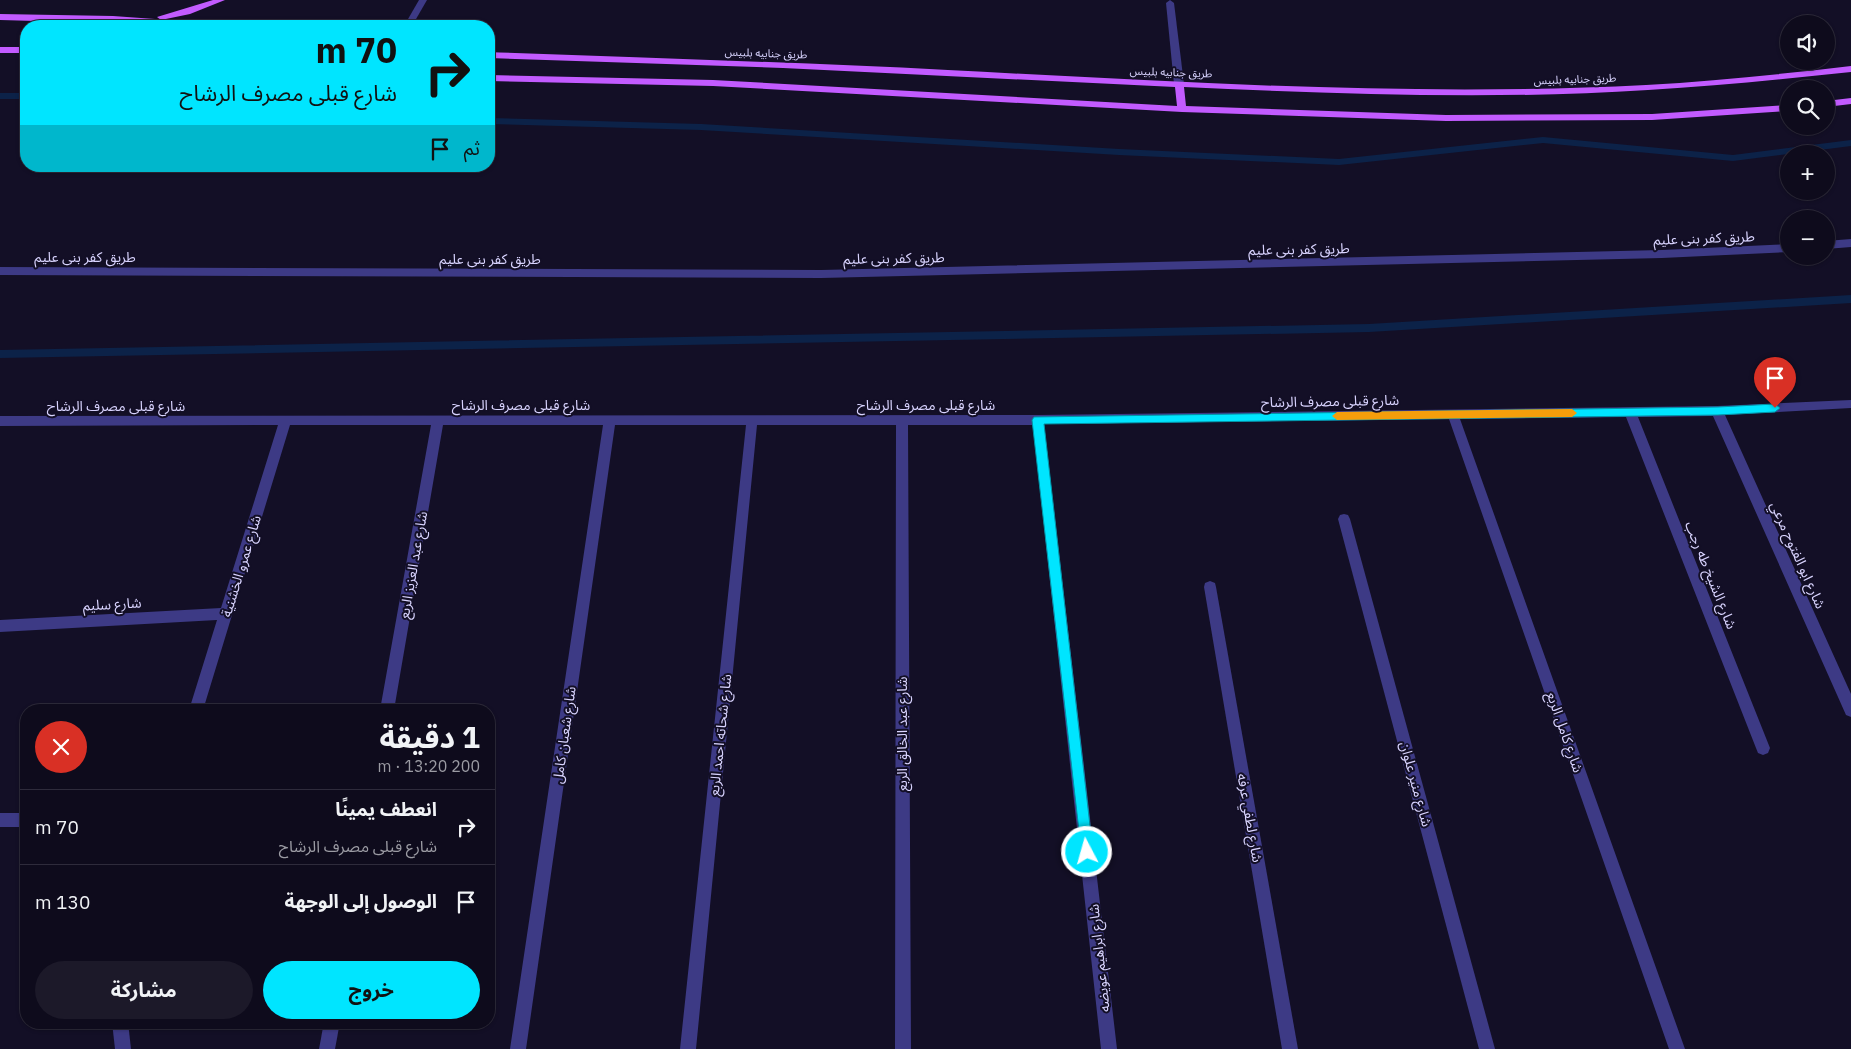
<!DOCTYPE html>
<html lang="ar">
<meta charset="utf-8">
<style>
:root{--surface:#0e0b1c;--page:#1c1929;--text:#f1f3f6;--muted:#9b9ba3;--line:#2e2b3b;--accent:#00e5ff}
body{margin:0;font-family:"IBM Plex Sans","Noto Sans Arabic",sans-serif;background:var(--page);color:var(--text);direction:rtl;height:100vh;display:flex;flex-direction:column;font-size:19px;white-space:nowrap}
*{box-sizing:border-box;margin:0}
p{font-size:16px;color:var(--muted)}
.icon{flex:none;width:28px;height:28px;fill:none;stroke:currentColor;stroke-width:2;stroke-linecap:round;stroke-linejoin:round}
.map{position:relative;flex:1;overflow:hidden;direction:ltr}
.details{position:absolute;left:20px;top:704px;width:475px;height:325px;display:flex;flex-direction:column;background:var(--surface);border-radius:20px;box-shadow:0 1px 4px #0004,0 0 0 1px var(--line);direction:rtl}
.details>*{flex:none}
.hud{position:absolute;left:20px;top:20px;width:475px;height:152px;border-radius:20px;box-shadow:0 1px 4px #0004,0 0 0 1px var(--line);direction:rtl;background:#00e5ff;color:#111;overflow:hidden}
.buttons{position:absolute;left:1780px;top:15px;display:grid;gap:10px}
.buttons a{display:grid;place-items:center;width:55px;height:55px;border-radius:50%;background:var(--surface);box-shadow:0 1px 4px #0004,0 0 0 1px var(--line);font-size:25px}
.pin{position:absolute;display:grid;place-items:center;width:42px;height:42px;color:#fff;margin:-51px -21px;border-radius:50% 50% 50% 0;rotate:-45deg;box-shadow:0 0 5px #0007}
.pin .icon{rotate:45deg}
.me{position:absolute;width:55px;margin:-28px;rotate:354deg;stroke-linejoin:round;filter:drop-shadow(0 0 4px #0008)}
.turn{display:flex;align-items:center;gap:18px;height:105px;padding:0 15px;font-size:22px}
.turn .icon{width:65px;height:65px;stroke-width:2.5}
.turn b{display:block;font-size:35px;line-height:42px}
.then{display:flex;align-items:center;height:48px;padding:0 15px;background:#0003;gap:10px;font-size:19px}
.round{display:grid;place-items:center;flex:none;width:52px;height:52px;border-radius:26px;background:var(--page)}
.headline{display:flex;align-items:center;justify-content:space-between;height:85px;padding:0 15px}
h1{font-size:30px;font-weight:700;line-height:38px}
.action{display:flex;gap:10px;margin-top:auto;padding:10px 15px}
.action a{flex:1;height:58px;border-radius:30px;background:var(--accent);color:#111;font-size:20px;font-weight:700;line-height:58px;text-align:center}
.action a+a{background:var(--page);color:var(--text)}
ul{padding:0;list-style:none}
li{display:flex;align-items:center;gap:15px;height:75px;padding:0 15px;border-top:1px solid var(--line)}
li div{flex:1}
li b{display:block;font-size:19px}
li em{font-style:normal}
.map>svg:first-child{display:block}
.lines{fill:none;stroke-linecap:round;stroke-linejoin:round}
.stream{fill:#0c2248;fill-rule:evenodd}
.minor{fill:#3d3a85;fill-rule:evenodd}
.major{fill:#c25bff;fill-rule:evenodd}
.route{fill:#00e5ff;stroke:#0095a6}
.slow{fill:#f59e0b}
.labels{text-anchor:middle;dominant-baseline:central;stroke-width:4;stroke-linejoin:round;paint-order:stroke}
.far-street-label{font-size:11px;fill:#d9d4ff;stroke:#130f26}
.street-label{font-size:14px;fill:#d9d4ff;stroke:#130f26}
</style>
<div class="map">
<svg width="1851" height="1049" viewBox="0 0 1851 1049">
<rect width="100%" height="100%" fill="#130f26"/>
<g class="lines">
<g class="stream">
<rect x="0" y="93" width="26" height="6"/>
<polygon points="489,118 701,124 1119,149 1339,159 1543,137 1733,155 1851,140 1851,146 1733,161 1543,143 1339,165 1119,155 701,130 489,124"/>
<polygon points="1851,295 1851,303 1369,332 0,358 0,350 1369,324"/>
</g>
<g class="minor">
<polygon points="419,0 427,0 412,26 404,26"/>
<polygon points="1170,0 1174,3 1184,84 1179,87 1174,84 1166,3"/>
<polygon points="1851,239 1851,247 1826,249 1826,241"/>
<polygon points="1789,244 1789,252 1662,258 821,278 0,275 0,267 821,270 1662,250"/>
<polygon points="1851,400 1851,408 1725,415 1851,694 1851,717 1846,715 1713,416 1638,417 1770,748 1768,753 1763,755 1758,753 1756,748 1626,417 1460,419 1685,1049 1669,1049 1449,419 1044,424 1117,1049 1101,1049 1033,425 908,425 911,1049 895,1049 896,425 757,425 696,1049 680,1049 746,425 615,425 526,1049 510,1049 603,425 443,425 394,710 380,710 431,425 290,425 203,710 189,710 217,620 0,632 0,620 221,608 278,425 0,426 0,416 1038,415 1717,406"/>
<polygon points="1344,514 1348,515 1350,519 1495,1049 1479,1049 1338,519 1340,515"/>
<polygon points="1210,581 1215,583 1216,587 1298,1049 1282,1049 1204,587 1205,583"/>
<rect x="0" y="813" width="26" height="14"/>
<polygon points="112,1022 128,1022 131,1049 115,1049"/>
<polygon points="324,1022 340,1022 335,1049 319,1049"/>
</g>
<g class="major">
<polygon points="213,0 225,0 190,14 161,20 157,17"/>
<polygon points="0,14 113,16 211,23 215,26 0,20"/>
<rect x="0" y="47" width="26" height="6"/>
<path d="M489,52C642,58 795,62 948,70C1180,82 1414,97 1646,85C1715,81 1783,74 1851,66V72C1783,79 1716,86 1648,90C1494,100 1338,94 1184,87L1186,106L1446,115L1652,114L1789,105V111L1652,120L1446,121L1182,112L713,86L489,81V75L713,80L1177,106L1175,87L783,68L489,58Z"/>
<polygon points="1851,98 1851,104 1826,107 1826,101"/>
</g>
</g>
<polygon class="route" points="1775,404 1780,408 1775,412 1718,415 1044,424 1093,852 1091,857 1087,859 1082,857 1032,420 1034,417 1718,407"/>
<polygon class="slow" points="1572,409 1577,413 1572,417 1337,420 1332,416 1337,412"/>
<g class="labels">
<g class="far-street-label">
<text transform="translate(766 53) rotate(2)">طريق جنابيه بلبيس</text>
<text transform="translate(1171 72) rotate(2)">طريق جنابيه بلبيس</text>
<text transform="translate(1575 79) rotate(-2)">طريق جنابيه بلبيس</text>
</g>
<g class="street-label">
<text transform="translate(1704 238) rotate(-2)">طريق كفر بنى عليم</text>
<text transform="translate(1299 249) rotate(-1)">طريق كفر بنى عليم</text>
<text x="85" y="257">طريق كفر بنى عليم</text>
<text transform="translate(894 258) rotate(-1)">طريق كفر بنى عليم</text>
<text x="490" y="259">طريق كفر بنى عليم</text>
<text transform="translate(1330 401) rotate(-1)">شارع قبلى مصرف الرشاح</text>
<text x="521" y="405">شارع قبلى مصرف الرشاح</text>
<text x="926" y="405">شارع قبلى مصرف الرشاح</text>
<text x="116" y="406">شارع قبلى مصرف الرشاح</text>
<text transform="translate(1798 555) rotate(66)">شارع ابو الفتوح مرعي</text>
<text transform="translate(413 565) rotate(-80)">شارع عبد العزيز الربع</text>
<text transform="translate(241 566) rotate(-73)">شارع عمرو الخشنية</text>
<text transform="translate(1711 575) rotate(68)">شارع الشيخ طه رجب</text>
<text transform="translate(112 604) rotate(-3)">شارع سليم</text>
<text transform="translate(1565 732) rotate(71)">شارع كامل الربع</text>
<text transform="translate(902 734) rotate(-90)">شارع عبد الخالق الربع</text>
<text transform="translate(564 735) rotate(-82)">شارع شعبان كامل</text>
<text transform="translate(720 735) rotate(-84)">شارع شحاته احمد الربع</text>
<text transform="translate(1416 784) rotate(75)">شارع منير علوان</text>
<text transform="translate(1250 818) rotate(80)">شارع لطفي عرفه</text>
<text transform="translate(1099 958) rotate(-96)">شارع ابراهيم عويضه</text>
</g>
</g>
</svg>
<div class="buttons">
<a><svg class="icon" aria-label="sound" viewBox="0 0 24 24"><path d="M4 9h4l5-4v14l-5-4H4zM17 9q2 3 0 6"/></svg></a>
<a><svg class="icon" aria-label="search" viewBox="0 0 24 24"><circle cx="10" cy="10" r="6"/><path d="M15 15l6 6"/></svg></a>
<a>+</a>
<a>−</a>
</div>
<div class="pin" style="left:1775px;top:408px;background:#d93025"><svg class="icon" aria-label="arrive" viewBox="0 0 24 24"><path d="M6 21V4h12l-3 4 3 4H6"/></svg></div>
<svg class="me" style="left:1087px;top:852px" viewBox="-20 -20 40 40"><circle r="17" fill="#00e5ff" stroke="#fff" stroke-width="3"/><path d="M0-11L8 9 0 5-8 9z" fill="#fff"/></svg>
<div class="hud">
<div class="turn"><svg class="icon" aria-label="right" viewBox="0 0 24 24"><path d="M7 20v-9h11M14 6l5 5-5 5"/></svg><div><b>70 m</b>شارع قبلى مصرف الرشاح</div></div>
<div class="then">ثم<svg class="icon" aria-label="arrive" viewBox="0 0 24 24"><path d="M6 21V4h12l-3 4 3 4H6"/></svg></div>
</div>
<section class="details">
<div class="headline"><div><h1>1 دقيقة</h1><p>200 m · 13:20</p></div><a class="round" style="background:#d93025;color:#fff"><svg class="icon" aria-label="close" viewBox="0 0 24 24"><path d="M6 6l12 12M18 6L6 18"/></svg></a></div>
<ul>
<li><svg class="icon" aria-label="right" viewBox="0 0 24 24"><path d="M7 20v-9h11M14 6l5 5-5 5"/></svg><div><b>انعطف يمينًا</b><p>شارع قبلى مصرف الرشاح</p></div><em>70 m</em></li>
<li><svg class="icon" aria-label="arrive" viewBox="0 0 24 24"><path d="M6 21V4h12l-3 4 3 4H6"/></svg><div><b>الوصول إلى الوجهة</b></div><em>130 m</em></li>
</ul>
<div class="action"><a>خروج</a><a>مشاركة</a></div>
</section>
</div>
